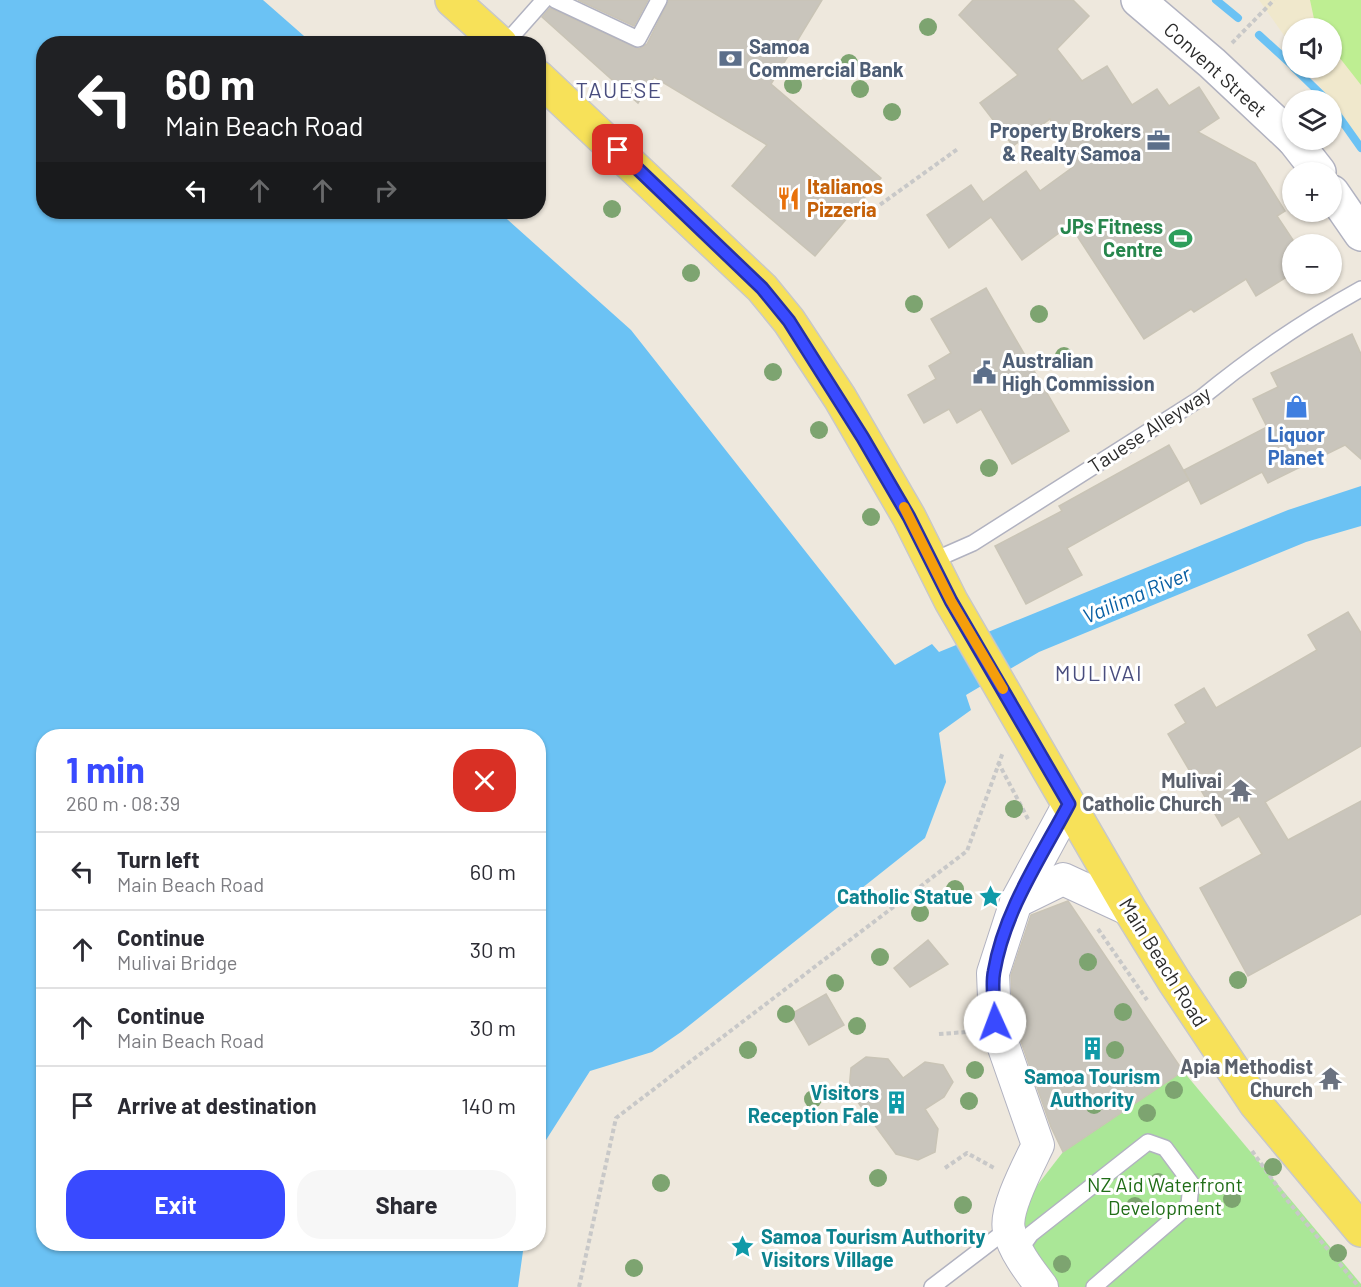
<!DOCTYPE html>
<meta charset="utf-8">
<style>
:root{--surface:#fff;--page:#f7f7f7;--text:#2b2b33;--muted:#7c7c81;--line:#e1e1e2;--accent:#394aff}
body{margin:0;font-family:Barlow,sans-serif;background:var(--page);color:var(--text);height:100vh;display:flex;flex-direction:column;font-size:22px;white-space:nowrap}
*{box-sizing:border-box;margin:0}
p{font-size:20px;color:var(--muted)}
.icon{flex:none;width:33px;height:33px;fill:none;stroke:currentColor;stroke-width:2;stroke-linecap:round;stroke-linejoin:round}
.map{position:relative;flex:1;overflow:hidden}
.details{position:absolute;left:36px;top:729px;width:510px;height:522px;display:flex;flex-direction:column;background:var(--surface);border-radius:24px;box-shadow:0 2px 4px #0004}
.details>*{flex:none}
.hud{position:absolute;left:36px;top:36px;width:510px;height:183px;border-radius:24px;box-shadow:0 2px 4px #0004;background:#202124;color:#fff;overflow:hidden}
.controls{position:absolute;left:1282px;top:18px;display:grid;gap:12px}
.controls a{display:grid;place-items:center;width:60px;height:60px;border-radius:50%;background:var(--surface);box-shadow:0 2px 4px #0004;font-size:30px}
.pin{position:absolute;display:grid;place-items:center;width:51px;height:51px;color:#fff;margin:-26px;border-radius:12px;box-shadow:0 3px 9px #0006}
.me{position:absolute;width:66px;margin:-33px;rotate:358deg;stroke-linejoin:round;filter:drop-shadow(0 0 4px #0008)}
.turn{display:flex;align-items:center;gap:21px;height:126px;padding:0 30px;font-size:27px}
.turn .icon{width:78px;height:78px;stroke-width:2.5}
.turn b{display:block;font-size:42px;line-height:51px}
.lanes{display:flex;align-items:center;height:57px;padding:0 30px;background:#0003;justify-content:center;gap:30px;direction:ltr}
.lanes .off{opacity:.35}
.round{display:grid;place-items:center;flex:none;width:63px;height:63px;border-radius:24px;background:var(--page)}
.overview{display:flex;align-items:center;justify-content:space-between;height:102px;padding:0 30px}
h1{font-size:36px;font-weight:700;line-height:45px;color:var(--accent)}
.cta{display:flex;gap:12px;margin-top:auto;padding:12px 30px}
.cta a{flex:1;height:69px;border-radius:24px;background:var(--accent);color:#fff;font-size:24px;font-weight:700;line-height:69px;text-align:center}
.cta a+a{background:var(--page);color:var(--text)}
ul{padding:0;list-style:none}
li{display:flex;align-items:center;gap:18px;height:78px;padding:0 30px;border-top:2px solid var(--line)}
li div{flex:1}
li b{display:block;font-size:22px}
li em{font-style:normal}
.map>svg:first-child{display:block}
.education{fill:#f0e8cc}
.green{fill:#aae797}
.pitch{fill:#beee92}
.water{fill:#6bc2f4}
.lines{fill:none;stroke-linecap:round;stroke-linejoin:round}
.stream{stroke:#6bc2f4;stroke-width:8}
.building{fill:#c9c5bc;stroke:#c9c4b6;stroke-width:1.5}
.service-casing{stroke:#b1b2c0;stroke-width:18}
.minor-casing{stroke:#b1b2c0;stroke-width:34}
.secondary-casing{stroke:#b1b2c0;stroke-width:36}
.primary-casing{stroke:#c8c8c8;stroke-width:36}
.path{stroke:#c8c8c8;stroke-width:4;stroke-dasharray:4.5 3;stroke-linecap:butt}
.service{stroke:#fff;stroke-width:15}
.minor{stroke:#fff;stroke-width:32}
.secondary{stroke:#fff;stroke-width:33}
.primary{stroke:#f7e159;stroke-width:33}
.tree{fill:#7da470}
.route-casing{stroke:#2530a6;stroke-width:15}
.route{stroke:#394aff;stroke-width:10}
.slow{stroke:#f59e0b;stroke-width:10}
.labels{text-anchor:middle;dominant-baseline:central;stroke-width:6;stroke-linejoin:round;paint-order:stroke}
.service-label{font-size:20px;font-weight:bold;fill:#4e5e75;stroke:#fff;text-anchor:start}
.street-label{font-size:20px;fill:#2b2b2b;stroke:#fff}
.food-label{font-size:20px;font-weight:bold;fill:#c56008;stroke:#fff;text-anchor:start}
.leisure-label{font-size:20px;font-weight:bold;fill:#27864d;stroke:#fff;text-anchor:end}
.shop-label{font-size:20px;font-weight:bold;fill:#366cbe;stroke:#fff}
.worship-label{font-size:20px;font-weight:bold;fill:#5b616d;stroke:#fff;text-anchor:end}
.culture-label{font-size:20px;font-weight:bold;fill:#0d838f;stroke:#fff;text-anchor:end}
.park-label{font-size:20px;fill:#206d17;stroke:#fff}
.water-label{font-size:21px;font-style:italic;fill:#075ea3;stroke:#fff}
.quarter-label{font-size:22px;letter-spacing:1.5px;fill:#494d7e;stroke:#fff}
</style>
<div class="map">
<svg width="1361" height="1287" viewBox="0 0 1361 1287">
<rect width="100%" height="100%" fill="#eee8dd"/>
<polygon class="education" points="1259,0 1361,0 1361,144 1307,68 1332,68 1332,28 1293,28 1293,48"/>
<polygon class="green" points="1183,1071 1361,1284 1361,1287 1059,1287 1025,1247 1022,1205 1063,1152"/>
<polygon class="pitch" points="1310,0 1361,0 1361,85 1332,48 1332,28 1316,28"/>
<polygon class="water" points="0,0 263,0 312,43 44,44 44,212 499,212 631,330 895,665 932,644 939,652 1288,510 1361,486 1361,526 1306,542 1039,652 966,695 971,710 939,733 946,782 925,838 681,1032 652,1052 590,1071 539,1151 538,736 44,736 44,1244 524,1244 518,1287 0,1287"/>
<g class="lines">
<g class="stream">
<polyline points="1216,0 1238,18"/>
<polyline points="1259,35 1293,66"/>
<polyline points="1294,68 1327,100"/>
<polyline points="1332,107 1361,148"/>
</g>
</g>
<g class="building">
<polygon points="578,0 648,0 634,26"/>
<polygon points="669,0 822,0 771,84 881,178 815,256 732,186 767,145 654,77 638,103 542,17 550,8 639,49 647,44"/>
<polygon points="973,0 1073,0 1089,16 1057,49 1082,81 1107,66 1132,105 1157,89 1169,106 1199,87 1219,118 1198,132 1255,163 1285,211 1277,216 1293,240 1293,273 1256,296 1246,279 1194,312 1191,309 1144,339 1070,225 1022,260 991,217 949,248 927,215 971,185 983,202 1026,171 1040,191 1073,167 1050,119 1013,146 980,103 1018,75 959,15"/>
<polygon points="986,288 1069,431 1012,464 981,409 957,423 949,409 924,423 908,395 936,379 929,366 951,353 931,319"/>
<polygon points="1352,334 1361,354 1361,459 1345,445 1268,483 1262,472 1201,504 1184,470 1267,427 1253,399 1278,387 1271,373"/>
<polygon points="1169,445 1189,480 1067,548 1082,575 1026,604 995,546 1062,511 1059,506"/>
<polygon points="1348,612 1361,633 1361,746 1265,802 1288,840 1361,801 1361,914 1248,976 1200,888 1262,854 1239,816 1222,826 1168,734 1186,723 1175,705 1204,688 1216,708 1317,650 1308,635"/>
<polygon points="1068,901 1183,1071 1063,1152 1051,1127 1013,1019 1011,975 1031,915"/>
<polygon points="928,940 948,964 910,987 894,968"/>
<polygon points="826,994 844,1025 809,1045 791,1014"/>
<polygon points="866,1057 888,1059 903,1078 925,1062 943,1065 953,1082 944,1097 925,1109 938,1129 935,1152 918,1160 896,1154 849,1090 851,1068"/>
</g>
<g class="lines">
<defs>
<g id="service">
<polyline points="555,0 638,39 659,0"/>
<polyline points="505,44 544,0"/>
<path d="M932,561L973,543L1201,398C1251,357 1305,320 1361,289"/>
<polyline points="1019,1251 1031,1234 1148,1142 1165,1148 1191,1183 1189,1205 1094,1287"/>
<polyline points="932,1287 1008,1229"/>
</g>
<g id="minor">
<polyline points="1016,902 1063,879 1130,910"/>
<path d="M1042,1287C1029,1270 1014,1251 1009,1230C1004,1210 1029,1164 1038,1145L995,1022L993,973L1016,902L1069,804"/>
</g>
<g id="secondary">
<polyline points="1138,0 1212,63 1293,139"/>
<polyline points="1294,140 1319,172"/>
<polyline points="1332,192 1361,234"/>
</g>
<g id="primary">
<polyline points="452,0 501,44"/>
<polyline points="538,77 762,288 789,321 840,398 909,517 951,601 1130,910 1174,981 1256,1104 1361,1230"/>
</g>
</defs>
<use href="#service" class="service-casing"/>
<use href="#minor" class="minor-casing"/>
<use href="#secondary" class="secondary-casing"/>
<use href="#primary" class="primary-casing"/>
<g class="path">
<polyline points="1232,43 1274,0"/>
<polyline points="874,209 959,148"/>
<polyline points="998,762 1028,819"/>
<polyline points="1098,929 1147,1000"/>
<polyline points="939,1034 967,1032"/>
<polyline points="1252,1151 1287,1200 1359,1287"/>
<polyline points="945,1168 967,1153 996,1169"/>
<polyline points="579,1287 616,1118 967,851 1003,752"/>
</g>
<use href="#service" class="service"/>
<use href="#minor" class="minor"/>
<use href="#secondary" class="secondary"/>
<use href="#primary" class="primary"/>
</g>
<g class="tree">
<circle cx="928" cy="27" r="9"/>
<circle cx="849" cy="63" r="9"/>
<circle cx="793" cy="85" r="9"/>
<circle cx="860" cy="89" r="9"/>
<circle cx="892" cy="112" r="9"/>
<circle cx="612" cy="209" r="9"/>
<circle cx="691" cy="273" r="9"/>
<circle cx="914" cy="304" r="9"/>
<circle cx="1039" cy="314" r="9"/>
<circle cx="1064" cy="356" r="9"/>
<circle cx="773" cy="372" r="9"/>
<circle cx="819" cy="430" r="9"/>
<circle cx="989" cy="468" r="9"/>
<circle cx="871" cy="517" r="9"/>
<circle cx="1014" cy="809" r="9"/>
<circle cx="955" cy="889" r="9"/>
<circle cx="920" cy="913" r="9"/>
<circle cx="880" cy="957" r="9"/>
<circle cx="1088" cy="962" r="9"/>
<circle cx="1238" cy="980" r="9"/>
<circle cx="835" cy="983" r="9"/>
<circle cx="1123" cy="1012" r="9"/>
<circle cx="786" cy="1014" r="9"/>
<circle cx="857" cy="1026" r="9"/>
<circle cx="748" cy="1050" r="9"/>
<circle cx="1115" cy="1050" r="9"/>
<circle cx="975" cy="1070" r="9"/>
<circle cx="1174" cy="1090" r="9"/>
<circle cx="813" cy="1099" r="9"/>
<circle cx="969" cy="1101" r="9"/>
<circle cx="1094" cy="1105" r="9"/>
<circle cx="1147" cy="1113" r="9"/>
<circle cx="1273" cy="1167" r="9"/>
<circle cx="878" cy="1178" r="9"/>
<circle cx="1158" cy="1182" r="9"/>
<circle cx="661" cy="1183" r="9"/>
<circle cx="1232" cy="1199" r="9"/>
<circle cx="963" cy="1205" r="9"/>
<circle cx="1135" cy="1206" r="9"/>
<circle cx="1338" cy="1253" r="9"/>
<circle cx="1062" cy="1264" r="9"/>
<circle cx="634" cy="1268" r="9"/>
</g>
<g class="lines">
<defs>
<path id="route" d="M618,150L762,288L789,321L863,438L909,517L951,601L1069,804C1041,857 1004,911 994,972C991,987 995,1006 995,1022"/>
</defs>
<use href="#route" class="route-casing"/>
<use href="#route" class="route"/>
<polyline class="slow" points="904,507 951,601 1003,689"/>
</g>
<defs>
<symbol id="bank-bare" viewBox="-9 -9 18 18"><path d="M-6-4H6V4H-6ZM0-2.3a2.3 2.3 0 1 0 0 4.6a2.3 2.3 0 1 0 0-4.6Z" fill="#5c6f8a" stroke="#fff" stroke-width="2.5" paint-order="stroke"/></symbol>
<symbol id="office-bare" viewBox="-9 -9 18 18"><path d="M-6-3h4V-5.5h4V-3h4V5H-6ZM-1-4.5V-3h2v-1.5ZM-6 0V1H6V0Z" fill="#5c6f8a" stroke="#fff" stroke-width="2.5" paint-order="stroke"/></symbol>
<symbol id="restaurant-bare" viewBox="-9 -9 18 18"><path d="M-5-6h1v4h1v-4h1v4h1v-4h1v5L-1.5 .5V6h-2V.5L-5-1ZM5-6V6H3V1.5H1.5Q1.5-4 5-6Z" fill="#e8710a" stroke="#fff" stroke-width="2.5" paint-order="stroke"/></symbol>
<symbol id="stadium-bare" viewBox="-9 -9 18 18"><path d="M0-5a6.5 5 0 1 0 0 10a6.5 5 0 1 0 0-10ZM-3.5-1.8h7v3.6h-7Z" fill="#2e9e5b" stroke="#fff" stroke-width="2.5" paint-order="stroke"/></symbol>
<symbol id="civic-bare" viewBox="-9 -9 18 18"><path d="M-.6-6.5H3V-4.5H.6V-3L4-1V1h2V6H-6V1h2V-1L-.6-3ZM-1.2 2.5V6h2.4V2.5Z" fill="#5c6f8a" stroke="#fff" stroke-width="2.5" paint-order="stroke"/></symbol>
<symbol id="shop-bare" viewBox="-9 -9 18 18"><path d="M-5-2.5h2.3a2.7 3.5 0 0 1 5.4 0H5L5.5 6h-11ZM-1.5-2.5h3a1.5 2.3 0 0 0-3 0Z" fill="#3f7fe0" stroke="#fff" stroke-width="2.5" paint-order="stroke"/></symbol>
<symbol id="temple-bare" viewBox="-9 -9 18 18"><path d="M0-6L5-2H3V0L6.5 2.5H4V6H1.5V3h-3V6H-4V2.5H-6.5L-3 0V-2H-5Z" fill="#6b7280" stroke="#fff" stroke-width="2.5" paint-order="stroke"/></symbol>
<symbol id="sight-bare" viewBox="-9 -9 18 18"><path d="M0-6L1.8-2.2L6-1.7L2.9 1.2L3.7 5.4L0 3.3L-3.7 5.4L-2.9 1.2L-6-1.7L-1.8-2.2Z" fill="#0f9aa8" stroke="#fff" stroke-width="2.5" paint-order="stroke"/></symbol>
<symbol id="building-bare" viewBox="-9 -9 18 18"><path d="M-4-6H4V6H1V3H-1V6H-4ZM-2.5-4.3h1.7v1.8h-1.7ZM.8-4.3h1.7v1.8H.8ZM-2.5-1h1.7V.8h-1.7ZM.8-1h1.7V.8H.8Z" fill="#0f9aa8" stroke="#fff" stroke-width="2.5" paint-order="stroke"/></symbol>
</defs>
<g fill-rule="evenodd">
<use href="#bank-bare" x="714" y="42" width="33" height="33"/>
<use href="#office-bare" x="1142" y="124" width="33" height="33"/>
<use href="#restaurant-bare" x="772" y="182" width="33" height="33"/>
<use href="#stadium-bare" x="1164" y="222" width="33" height="33"/>
<use href="#civic-bare" x="968" y="356" width="33" height="33"/>
<use href="#shop-bare" x="1280" y="390" width="33" height="33"/>
<use href="#temple-bare" x="1224" y="774" width="33" height="33"/>
<use href="#sight-bare" x="974" y="880" width="33" height="33"/>
<use href="#building-bare" x="1076" y="1032" width="33" height="33"/>
<use href="#temple-bare" x="1314" y="1062" width="33" height="33"/>
<use href="#building-bare" x="880" y="1086" width="33" height="33"/>
<use href="#sight-bare" x="726" y="1230" width="33" height="33"/>
</g>
<g class="labels">
<g class="service-label">
<text x="749" y="46">Samoa<tspan x="749" dy="23">Commercial Bank</tspan></text>
<text x="1141" y="130" text-anchor="end">Property Brokers<tspan x="1141" dy="23">&amp; Realty Samoa</tspan></text>
<text x="1002" y="360">Australian<tspan x="1002" dy="23">High Commission</tspan></text>
</g>
<g class="street-label">
<text transform="translate(1216 69) rotate(42)">Convent Street</text>
<text transform="translate(1149 429) rotate(-33)">Tauese Alleyway</text>
<text transform="translate(1164 962) rotate(58)">Main Beach Road</text>
</g>
<g class="food-label">
<text x="807" y="186">Italianos<tspan x="807" dy="23">Pizzeria</tspan></text>
</g>
<g class="leisure-label">
<text x="1163" y="226">JPs Fitness<tspan x="1163" dy="23">Centre</tspan></text>
</g>
<g class="shop-label">
<text x="1296" y="434">Liquor<tspan x="1296" dy="23">Planet</tspan></text>
</g>
<g class="worship-label">
<text x="1222" y="780">Mulivai<tspan x="1222" dy="23">Catholic Church</tspan></text>
<text x="1313" y="1066">Apia Methodist<tspan x="1313" dy="23">Church</tspan></text>
</g>
<g class="culture-label">
<text x="973" y="896">Catholic Statue</text>
<text x="1092" y="1076" text-anchor="middle">Samoa Tourism<tspan x="1092" dy="23">Authority</tspan></text>
<text x="879" y="1092">Visitors<tspan x="879" dy="23">Reception Fale</tspan></text>
<text x="761" y="1236" text-anchor="start">Samoa Tourism Authority<tspan x="761" dy="23">Visitors Village</tspan></text>
</g>
<g class="park-label">
<text x="1165" y="1184">NZ Aid Waterfront<tspan x="1165" dy="23">Development</tspan></text>
</g>
<g class="water-label">
<text transform="translate(1136 594) rotate(-23)">Vailima River</text>
</g>
<g class="quarter-label">
<text x="619" y="89">TAUESE</text>
<text x="1099" y="672">MULIVAI</text>
</g>
</g>
</svg>
<div class="controls">
<a><svg class="icon" aria-label="sound" viewBox="0 0 24 24"><path d="M4 9h4l5-4v14l-5-4H4zM17 9q2 3 0 6"/></svg></a>
<a><svg class="icon" aria-label="layers" viewBox="0 0 24 24"><path d="M12 4l9 5-9 5-9-5zM3 14l9 5 9-5"/></svg></a>
<a>+</a>
<a>−</a>
</div>
<div class="pin" style="left:618px;top:150px;background:#d93025"><svg class="icon" aria-label="arrive" viewBox="0 0 24 24"><path d="M6 21V4h12l-3 4 3 4H6"/></svg></div>
<svg class="me" style="left:995px;top:1022px" viewBox="-20 -20 40 40"><circle r="19" fill="#fff"/><path d="M0-13L10 11 0 6-10 11z" fill="#394aff"/></svg>
<div class="hud">
<div class="turn"><svg class="icon" aria-label="left" viewBox="0 0 24 24"><path d="M17 20v-9H6M10 6l-5 5 5 5"/></svg><div><b>60 m</b>Main Beach Road</div></div>
<div class="lanes"><svg class="icon" aria-label="left" viewBox="0 0 24 24"><path d="M17 20v-9H6M10 6l-5 5 5 5"/></svg><svg class="icon off" aria-label="ahead" viewBox="0 0 24 24"><path d="M12 20V5M6 11l6-6 6 6"/></svg><svg class="icon off" aria-label="ahead" viewBox="0 0 24 24"><path d="M12 20V5M6 11l6-6 6 6"/></svg><svg class="icon off" aria-label="right" viewBox="0 0 24 24"><path d="M7 20v-9h11M14 6l5 5-5 5"/></svg></div>
</div>
<section class="details">
<div class="overview"><div><h1>1 min</h1><p>260 m · 08:39</p></div><a class="round" style="background:#d93025;color:#fff"><svg class="icon" aria-label="close" viewBox="0 0 24 24"><path d="M6 6l12 12M18 6L6 18"/></svg></a></div>
<ul>
<li><svg class="icon" aria-label="left" viewBox="0 0 24 24"><path d="M17 20v-9H6M10 6l-5 5 5 5"/></svg><div><b>Turn left</b><p>Main Beach Road</p></div><em>60 m</em></li>
<li><svg class="icon" aria-label="ahead" viewBox="0 0 24 24"><path d="M12 20V5M6 11l6-6 6 6"/></svg><div><b>Continue</b><p>Mulivai Bridge</p></div><em>30 m</em></li>
<li><svg class="icon" aria-label="ahead" viewBox="0 0 24 24"><path d="M12 20V5M6 11l6-6 6 6"/></svg><div><b>Continue</b><p>Main Beach Road</p></div><em>30 m</em></li>
<li><svg class="icon" aria-label="arrive" viewBox="0 0 24 24"><path d="M6 21V4h12l-3 4 3 4H6"/></svg><div><b>Arrive at destination</b></div><em>140 m</em></li>
</ul>
<div class="cta"><a>Exit</a><a>Share</a></div>
</section>
</div>
